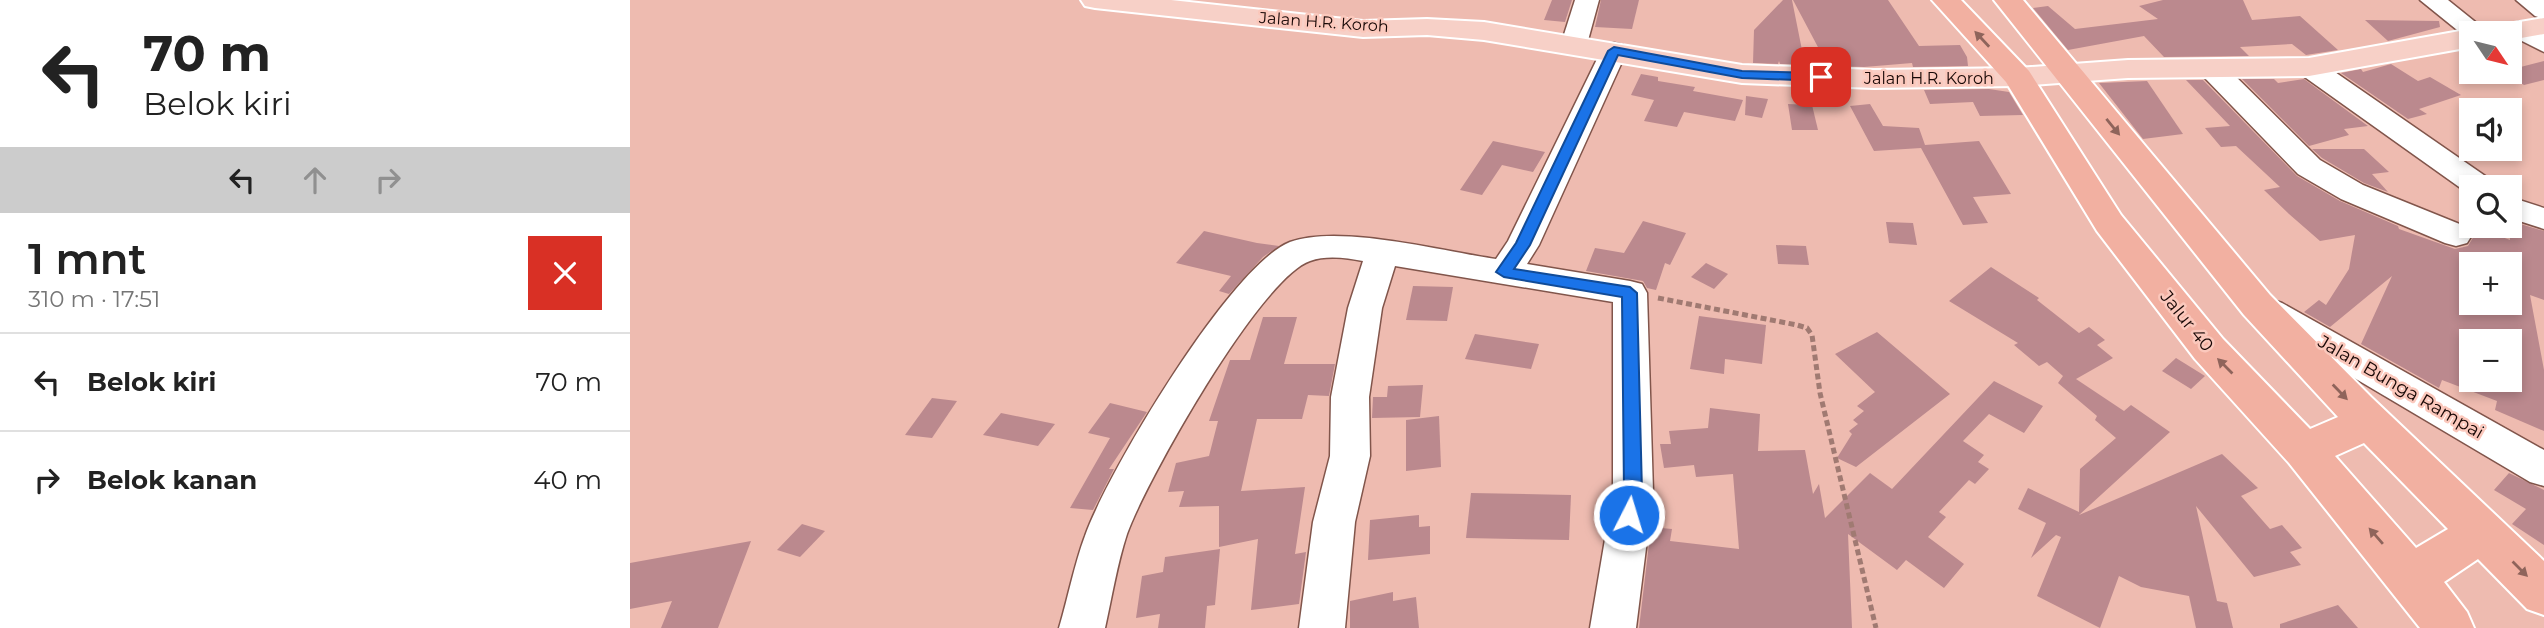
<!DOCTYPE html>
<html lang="id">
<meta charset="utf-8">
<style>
:root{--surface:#fff;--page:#f6f6f6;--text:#222;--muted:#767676;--line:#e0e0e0}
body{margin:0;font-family:Montserrat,sans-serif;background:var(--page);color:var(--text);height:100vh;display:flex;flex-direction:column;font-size:26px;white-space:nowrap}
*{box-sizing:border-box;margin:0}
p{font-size:23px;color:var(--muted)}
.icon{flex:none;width:38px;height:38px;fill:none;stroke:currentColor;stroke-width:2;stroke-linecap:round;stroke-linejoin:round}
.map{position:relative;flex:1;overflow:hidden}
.panel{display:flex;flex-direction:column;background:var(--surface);width:630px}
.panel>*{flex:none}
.top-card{background:#fff;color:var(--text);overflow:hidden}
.needle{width:46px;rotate:125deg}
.fabs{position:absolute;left:1829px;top:21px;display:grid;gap:14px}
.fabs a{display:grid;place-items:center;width:63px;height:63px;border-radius:0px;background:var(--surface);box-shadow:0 4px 10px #0003;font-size:35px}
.pin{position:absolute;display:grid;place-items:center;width:60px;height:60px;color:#fff;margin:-30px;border-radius:14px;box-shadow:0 4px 10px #0006}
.me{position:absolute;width:77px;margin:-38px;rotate:5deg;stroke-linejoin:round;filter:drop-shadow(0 0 5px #0008)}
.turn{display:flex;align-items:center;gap:24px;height:147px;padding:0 28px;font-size:32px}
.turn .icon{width:91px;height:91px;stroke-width:2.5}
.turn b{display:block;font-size:49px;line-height:60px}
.lanes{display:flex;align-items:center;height:66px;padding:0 28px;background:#0003;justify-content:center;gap:35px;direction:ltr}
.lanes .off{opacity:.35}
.round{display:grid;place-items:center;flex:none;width:74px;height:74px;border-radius:0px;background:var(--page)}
.summary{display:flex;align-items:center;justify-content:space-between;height:119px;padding:0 28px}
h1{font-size:42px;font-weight:600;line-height:52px}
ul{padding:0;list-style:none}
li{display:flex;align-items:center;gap:21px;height:98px;padding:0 28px;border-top:2px solid var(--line)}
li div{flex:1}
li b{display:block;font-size:26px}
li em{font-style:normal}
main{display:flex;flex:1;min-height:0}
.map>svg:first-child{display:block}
.building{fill:#bb898e;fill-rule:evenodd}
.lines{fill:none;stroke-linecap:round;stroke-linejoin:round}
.minor-casing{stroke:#81554b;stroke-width:3}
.major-casing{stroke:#fff;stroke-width:4}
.highway-casing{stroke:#fff;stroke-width:4}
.path{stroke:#a07a72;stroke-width:5;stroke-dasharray:6 3.5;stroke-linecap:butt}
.minor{fill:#fff;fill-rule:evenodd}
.major{fill:#f7d0c7;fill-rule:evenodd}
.highway{fill:#f2b0a1;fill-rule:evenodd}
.oneway{fill:#8f645b}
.route{fill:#1a73e8;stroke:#114b97;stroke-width:2}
.labels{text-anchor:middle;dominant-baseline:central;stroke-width:5;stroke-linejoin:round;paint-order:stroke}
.far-street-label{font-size:16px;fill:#170705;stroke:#fbc8bc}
.street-label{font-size:18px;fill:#170705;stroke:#fbc8bc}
</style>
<main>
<section class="panel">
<div class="top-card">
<div class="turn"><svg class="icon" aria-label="left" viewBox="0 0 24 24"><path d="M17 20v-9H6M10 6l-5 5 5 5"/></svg><div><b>70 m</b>Belok kiri</div></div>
<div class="lanes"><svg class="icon" aria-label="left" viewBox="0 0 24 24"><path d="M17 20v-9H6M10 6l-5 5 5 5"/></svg><svg class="icon off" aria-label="ahead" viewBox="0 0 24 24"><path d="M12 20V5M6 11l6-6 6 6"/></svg><svg class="icon off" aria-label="right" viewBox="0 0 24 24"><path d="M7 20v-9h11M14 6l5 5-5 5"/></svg></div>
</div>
<div class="summary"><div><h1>1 mnt</h1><p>310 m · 17:51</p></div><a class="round" style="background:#d93025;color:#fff"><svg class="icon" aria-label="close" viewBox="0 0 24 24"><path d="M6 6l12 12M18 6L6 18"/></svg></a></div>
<ul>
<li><svg class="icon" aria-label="left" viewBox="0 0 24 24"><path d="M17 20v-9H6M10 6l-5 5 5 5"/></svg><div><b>Belok kiri</b></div><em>70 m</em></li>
<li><svg class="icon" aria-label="right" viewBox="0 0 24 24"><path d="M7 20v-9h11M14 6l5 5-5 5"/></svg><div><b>Belok kanan</b></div><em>40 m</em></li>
</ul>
</section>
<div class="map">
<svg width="1914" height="628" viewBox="0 0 1914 628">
<rect width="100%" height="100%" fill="#eebbb0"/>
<g class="building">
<polygon points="922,0 942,0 935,22 914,20"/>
<polygon points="971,0 1009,0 1002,29 965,27"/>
<polygon points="1153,0 1162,0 1175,65 1150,64 1149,61 1148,64 1123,63 1124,30"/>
<polygon points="1163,0 1258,0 1289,46 1330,45 1337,57 1338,66 1283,67 1282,63 1234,67 1198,66"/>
<polygon points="1533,0 1613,0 1622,20 1670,16 1708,50 1676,55 1662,44 1610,47 1619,56 1534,57 1514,36 1438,50 1403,8 1418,6 1445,29 1528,19 1509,6"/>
<polygon points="1735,20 1809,21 1810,27 1758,41"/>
<polygon points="1914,61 1914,80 1894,85 1871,72"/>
<polygon points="1761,64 1788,81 1800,77 1831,95 1789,109 1797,114 1778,119 1711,73 1731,69 1733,72"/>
<polygon points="1011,74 1028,77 1028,81 1065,87 1063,91 1113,100 1105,121 1054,112 1047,127 1014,121 1024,100 1001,95"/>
<polygon points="1612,79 1644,79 1648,83 1674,79 1738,126 1714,129 1719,135 1679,146"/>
<path d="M1556,80H1573L1667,176L1710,201L1768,226L1769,229L1825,249L1838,246L1844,236L1839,226L1828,220L1880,240V237L1886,236L1887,223L1914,231V300L1900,295L1914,370V431L1865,410L1867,401L1812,380L1809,388L1731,344L1762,276L1700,327L1674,312L1689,300L1696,305L1719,269L1725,235L1690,241L1659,214L1634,190L1650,187L1606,146L1591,147L1575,128L1600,126ZM1841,264H1880V308L1860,303H1841ZM1841,341H1890L1882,380H1841Z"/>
<polygon points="1517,81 1553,134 1513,139 1469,83"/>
<polygon points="1359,89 1379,92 1393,115 1350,116 1343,102 1300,104 1294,90"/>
<polygon points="1116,96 1138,99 1132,118 1115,115"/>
<polygon points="1158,104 1182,105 1188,130 1162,130"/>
<polygon points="1240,104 1253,126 1289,128 1295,145 1349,141 1381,194 1343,197 1358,223 1333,225 1291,148 1244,151 1220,106"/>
<polygon points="863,141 915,152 903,172 872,165 852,195 830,190"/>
<polygon points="1682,149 1734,149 1759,172 1742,174 1758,192 1734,183 1692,158"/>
<polygon points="1013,221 1056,233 1040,265 1035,263 1026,290 1017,288 1013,281 956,271 965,248 994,253"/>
<polygon points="1256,222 1283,223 1287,245 1259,243"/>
<polygon points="574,231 627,243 649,246 633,257 599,294 589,291 601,276 546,263"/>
<polygon points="1146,245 1176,246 1179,265 1148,264"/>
<polygon points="1076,263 1098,274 1084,289 1061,277"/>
<polygon points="1361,267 1409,298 1407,300 1449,333 1459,327 1475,340 1467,345 1483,358 1446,379 1494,411 1501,405 1540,432 1449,515 1592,454 1628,488 1611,496 1640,529 1652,525 1672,548 1660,552 1671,565 1624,577 1566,506 1587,601 1597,603 1603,628 1566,628 1559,596 1511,587 1489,576 1470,628 1407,596 1431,537 1426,535 1401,558 1416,523 1388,509 1398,488 1449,512 1450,469 1486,438 1465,420 1467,416 1428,383 1433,376 1417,362 1409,366 1384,345 1388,343 1319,301"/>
<polygon points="783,286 823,287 817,321 776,320"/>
<polygon points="1069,316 1136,325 1132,364 1095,359 1094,374 1060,369"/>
<polygon points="633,317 667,317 654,364 705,364 699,396 678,395 672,419 627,419 611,491 675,487 665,554 676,552 669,604 621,610 628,539 589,547 589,506 549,507 554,491 538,492 546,463 579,456 588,421 579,421 600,360 620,360"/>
<polygon points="1247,332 1320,394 1226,467 1207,458 1222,434 1219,431 1228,424 1223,420 1234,411 1227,406 1245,392 1205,354"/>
<polygon points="845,334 909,344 901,369 835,359"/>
<polygon points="1546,358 1575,376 1561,389 1532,371"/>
<polygon points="1364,381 1413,406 1394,433 1359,414 1333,441 1354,455 1348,462 1359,469 1345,484 1339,480 1309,512 1316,517 1298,537 1334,564 1314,588 1276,560 1267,570 1218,534 1222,628 1009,628 1021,527 1042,529 1040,541 1109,549 1103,474 1066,477 1064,465 1034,468 1030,444 1041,444 1039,431 1078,428 1080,408 1130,414 1128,451 1175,450 1183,494 1189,484 1195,518 1240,473 1262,489"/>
<polygon points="793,385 790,417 742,418 743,397 757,397 758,386"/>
<polygon points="302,398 327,401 302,438 275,435"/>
<polygon points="480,403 517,412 479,469 484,469 463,510 440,508 480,438 458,433"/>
<polygon points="371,413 425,424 408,446 353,435"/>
<polygon points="809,416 811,467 776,471 776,420"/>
<polygon points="1879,473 1914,490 1914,545 1882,524 1896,509 1864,490"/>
<polygon points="841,493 941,495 939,540 836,538"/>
<polygon points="789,515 789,527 800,526 800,554 738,560 740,520"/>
<polygon points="172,524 195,531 170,557 147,550"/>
<polygon points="121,541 88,628 31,628 42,601 0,609 0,563"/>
<polygon points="590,549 585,605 577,606 575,628 528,628 530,614 506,618 512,576 533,572 535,557"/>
<polygon points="763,592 763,601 786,597 789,628 720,628 720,601"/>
<polygon points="1708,605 1728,628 1650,628 1650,624"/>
</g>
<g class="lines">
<defs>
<g id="minor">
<polygon points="945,0 969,0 957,44 953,50 935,50 931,44"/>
<polygon points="1790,0 1818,0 1859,33 1841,33 1841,40 1837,38"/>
<polygon points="1886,0 1914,0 1914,19 1905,16"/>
<polygon points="1889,22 1914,33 1914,52 1880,35 1876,30 1880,25"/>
<path d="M984,43L993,45L997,51L909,245L897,264L1000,281L1012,284L1017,293L1023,492L1006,628H960L983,492V302L765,266L752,308L739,397L740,456L725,522L715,628H669L683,522L700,456L701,397L718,308L733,261C716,258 697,255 680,261C630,278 516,481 497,534C487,564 482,597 475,628H429C438,598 444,565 455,536C477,473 601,265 660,242C709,224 812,251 866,259L878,241L971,51L975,45Z"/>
<polygon points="1679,59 1689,61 1861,180 1865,187 1841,187 1839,194 1669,73 1666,67 1669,61"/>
<polygon points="1581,60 1591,62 1690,160 1733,185 1837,227 1842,235 1837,243 1826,246 1815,243 1711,199 1668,174 1571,74 1567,68 1571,62"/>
<polygon points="1880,197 1914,208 1914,229 1880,218"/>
<polygon points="1640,299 1652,303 1914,450 1914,486 1900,482 1628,321 1623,312 1628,303"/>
</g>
<g id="major">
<polygon points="451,0 541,0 733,21 797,19 854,22 1112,65 1244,70 1388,68 1498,60 1679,58 1841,29 1852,33 1841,33 1841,47 1679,76 1498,78 1388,86 1244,88 1112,83 854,40 797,35 733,37 465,8 455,6"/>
<polygon points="1914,18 1914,34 1880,40 1880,33 1856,33 1860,27"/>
</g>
<path id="highway" d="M1302,0H1331L1399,71L1491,215L1593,339L1680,429L1708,417L1614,315L1364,0H1393L1640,295L1741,397L1914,561V615L1897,609L1848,559L1814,582L1837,612L1844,628H1790L1659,463L1565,359L1467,231L1376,82ZM1734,443L1818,529L1786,548L1705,456Z"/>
</defs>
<use href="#minor" class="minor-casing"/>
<use href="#major" class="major-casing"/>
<use href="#highway" class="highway-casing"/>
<polyline class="path" points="1028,298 1167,325 1177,328 1182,335 1190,393 1246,628"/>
<use href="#minor" class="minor"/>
<use href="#major" class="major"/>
<use href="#highway" class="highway"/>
</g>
<defs><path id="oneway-solid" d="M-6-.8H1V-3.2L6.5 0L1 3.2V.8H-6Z" transform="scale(1.75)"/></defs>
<g class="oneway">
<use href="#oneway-solid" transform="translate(1352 39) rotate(-133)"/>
<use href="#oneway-solid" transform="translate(1483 127) rotate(51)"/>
<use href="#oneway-solid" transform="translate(1595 366) rotate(-135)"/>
<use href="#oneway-solid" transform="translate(1710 392) rotate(46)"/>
<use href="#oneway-solid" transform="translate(1746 536) rotate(-131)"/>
<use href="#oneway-solid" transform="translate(1890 569) rotate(45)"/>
</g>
<polygon class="route" points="984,47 1112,71 1191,73 1198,77 1191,81 1112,78 988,55 900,245 884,269 1000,287 1007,293 1012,492 1006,521 993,521 990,515 994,492 992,297 874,277 866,272 886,243 978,51"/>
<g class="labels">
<g class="far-street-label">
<text transform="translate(694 22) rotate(4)">Jalan H.R. Koroh</text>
<text x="1299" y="78">Jalan H.R. Koroh</text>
</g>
<g class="street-label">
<text transform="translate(1557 321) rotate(51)">Jalur 40</text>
<text transform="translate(1771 387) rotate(30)">Jalan Bunga Rampai</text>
</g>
</g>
</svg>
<div class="fabs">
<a><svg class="needle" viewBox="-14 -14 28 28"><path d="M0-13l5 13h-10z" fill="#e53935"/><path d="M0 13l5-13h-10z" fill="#767676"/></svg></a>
<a><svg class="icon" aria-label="sound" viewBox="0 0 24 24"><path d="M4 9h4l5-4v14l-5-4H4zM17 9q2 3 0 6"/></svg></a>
<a><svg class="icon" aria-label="search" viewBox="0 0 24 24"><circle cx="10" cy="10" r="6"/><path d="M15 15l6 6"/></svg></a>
<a>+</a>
<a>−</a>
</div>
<div class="pin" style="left:1191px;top:77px;background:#d93025"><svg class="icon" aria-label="arrive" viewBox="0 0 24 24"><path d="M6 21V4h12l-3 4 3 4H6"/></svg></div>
<svg class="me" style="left:999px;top:515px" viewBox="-20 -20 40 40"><circle r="17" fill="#1a73e8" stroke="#fff" stroke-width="3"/><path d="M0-11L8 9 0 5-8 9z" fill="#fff"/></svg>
</div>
</main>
